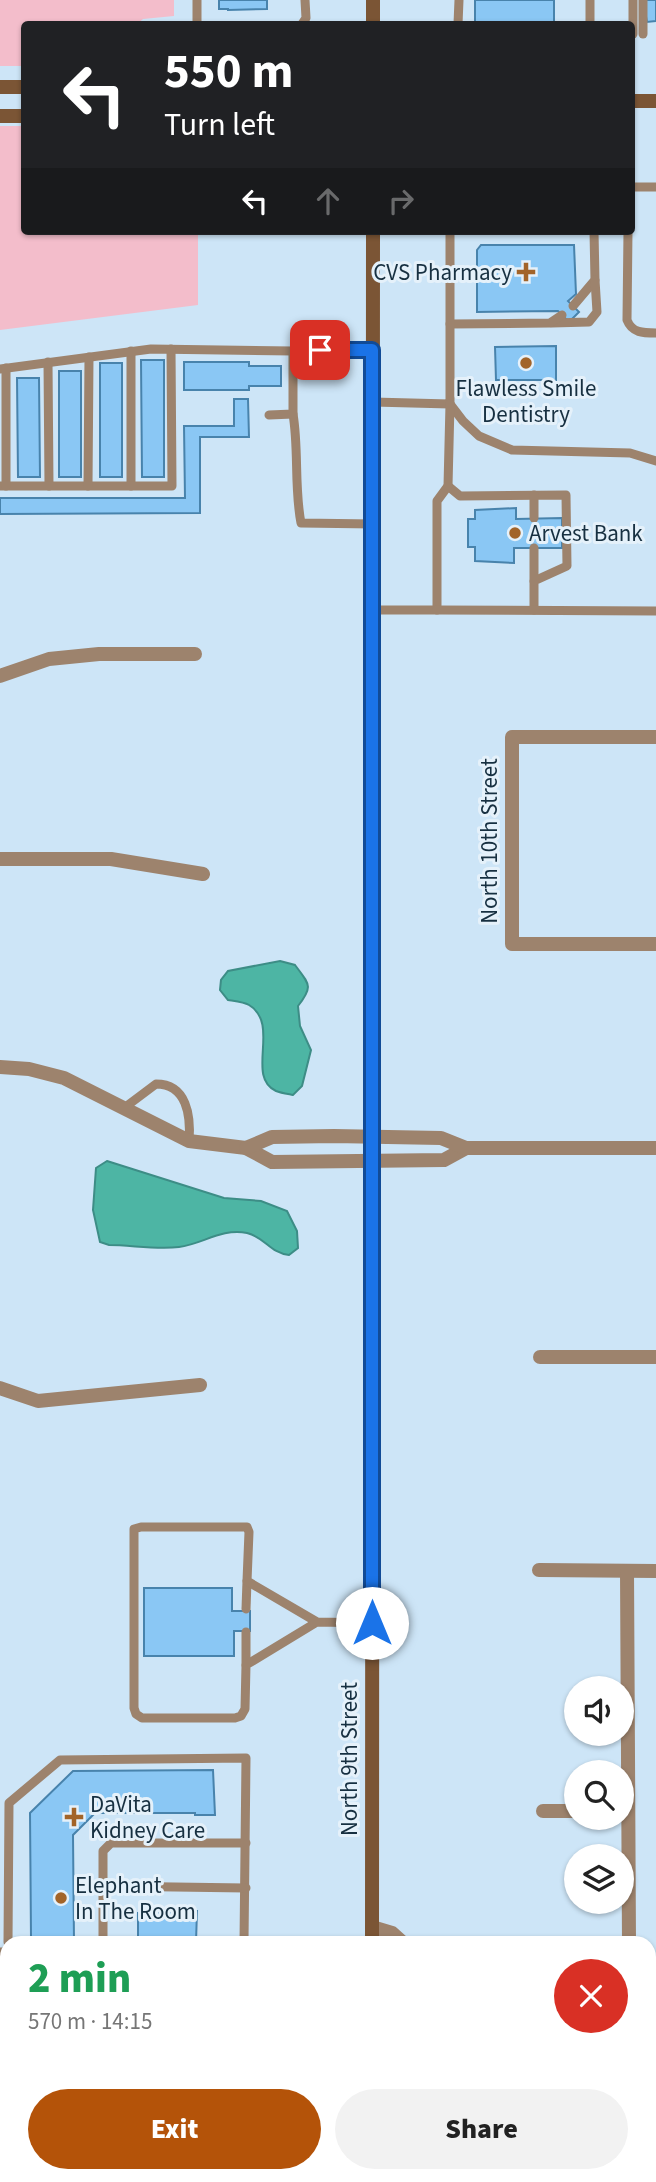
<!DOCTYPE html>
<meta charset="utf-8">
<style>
:root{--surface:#fff;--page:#f2f2f2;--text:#222;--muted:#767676;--accent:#b45309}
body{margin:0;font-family:"Source Sans 3",sans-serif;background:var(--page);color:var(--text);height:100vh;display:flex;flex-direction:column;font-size:26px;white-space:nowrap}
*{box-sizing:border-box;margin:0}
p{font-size:23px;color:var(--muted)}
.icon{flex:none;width:38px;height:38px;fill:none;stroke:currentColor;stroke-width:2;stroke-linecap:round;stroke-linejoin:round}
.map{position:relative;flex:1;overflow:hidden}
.side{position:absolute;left:0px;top:1936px;width:656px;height:247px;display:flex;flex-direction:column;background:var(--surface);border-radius:21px 21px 0 0;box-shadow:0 2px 5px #0004}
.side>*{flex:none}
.banner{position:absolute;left:21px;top:21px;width:614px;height:214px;border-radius:7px;box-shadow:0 2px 5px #0004;background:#202124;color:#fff;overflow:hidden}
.fabs{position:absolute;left:564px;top:1676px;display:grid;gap:14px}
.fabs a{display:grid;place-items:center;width:70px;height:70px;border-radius:50%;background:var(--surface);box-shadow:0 2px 5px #0004;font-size:35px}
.pin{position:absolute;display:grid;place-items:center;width:60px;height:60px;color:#fff;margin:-30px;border-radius:14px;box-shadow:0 4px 10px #0006}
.me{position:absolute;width:77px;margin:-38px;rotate:0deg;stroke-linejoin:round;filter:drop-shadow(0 0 5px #0008)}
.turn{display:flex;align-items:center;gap:24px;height:147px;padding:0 28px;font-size:32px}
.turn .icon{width:91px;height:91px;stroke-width:2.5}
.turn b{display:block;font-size:49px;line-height:60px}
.lanes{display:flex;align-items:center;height:66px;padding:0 28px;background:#0003;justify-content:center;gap:35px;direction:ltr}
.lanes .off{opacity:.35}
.round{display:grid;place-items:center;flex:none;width:74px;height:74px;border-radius:37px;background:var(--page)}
.headline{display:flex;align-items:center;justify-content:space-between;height:119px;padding:0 28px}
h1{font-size:42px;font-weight:800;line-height:52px;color:#1e9e55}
.button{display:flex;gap:14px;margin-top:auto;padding:14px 28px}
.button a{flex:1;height:80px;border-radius:42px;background:var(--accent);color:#fff;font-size:28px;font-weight:800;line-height:80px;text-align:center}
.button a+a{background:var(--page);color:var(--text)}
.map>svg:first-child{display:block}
.green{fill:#f3bdcb}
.water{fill:#4db5a4;stroke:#3d8d86;stroke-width:2}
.building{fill:#8ac7f4;stroke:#4883ac;stroke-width:2}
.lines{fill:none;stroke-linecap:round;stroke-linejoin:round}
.lane{stroke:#9d836d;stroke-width:9}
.street{stroke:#9d836d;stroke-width:14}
.secondary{stroke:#7b5535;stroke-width:14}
.route-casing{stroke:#114b97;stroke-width:18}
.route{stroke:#1a73e8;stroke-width:12}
.poi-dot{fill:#a26429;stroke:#e5f1fa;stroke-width:2.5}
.labels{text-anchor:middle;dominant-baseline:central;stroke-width:6;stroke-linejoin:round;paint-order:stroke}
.poi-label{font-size:23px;fill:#173041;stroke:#e5f1fa;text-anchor:start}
.street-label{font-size:23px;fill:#173041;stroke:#e5f1fa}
</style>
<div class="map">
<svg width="656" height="2182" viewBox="0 0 656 2182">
<rect width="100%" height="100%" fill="#cde5f7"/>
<g class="green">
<polygon points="0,0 174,0 174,16 143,19 137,24 24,24 24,66 0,66"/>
<polygon points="0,126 24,126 24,231 198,231 198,305 0,330"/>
</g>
<g class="water">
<path d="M280,961L295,965C309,984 314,986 298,1006L300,1026L311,1050L302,1086L293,1095C288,1094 281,1093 276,1091C245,1077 281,1024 249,1005C244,1002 234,1001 228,1000L220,990L221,980L228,971Z"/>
<path d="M107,1161L224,1198L261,1201L287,1211L297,1231L298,1248L289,1255C270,1253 265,1237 247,1233C221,1228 203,1244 179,1247C157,1250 131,1245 109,1245L100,1242L93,1210L96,1168Z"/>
</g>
<g class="building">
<polygon points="219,0 267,0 267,9 228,10 228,9 219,9"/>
<rect x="475" y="0" width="79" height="24"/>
<polygon points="643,0 656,0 656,21 647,22"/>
<polygon points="481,245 574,245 576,294 568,301 579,312 569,322 558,311 477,312 477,250"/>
<polygon points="556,346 556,380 496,380 495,347"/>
<polygon points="141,360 164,360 164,477 142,477"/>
<polygon points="184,362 249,362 249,366 281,366 281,386 249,386 249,390 184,390"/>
<rect x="100" y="363" width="22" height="114"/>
<rect x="59" y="371" width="22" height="106"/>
<polygon points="17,378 39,378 40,477 18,477"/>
<polygon points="234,399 248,399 249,437 200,437 200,513 0,514 0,498 185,498 184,426 234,426"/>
<polygon points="516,508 516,519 562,518 562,548 514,548 514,563 475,561 475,547 468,547 468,519 475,519 475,510"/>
<polygon points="144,1588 232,1588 232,1611 250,1611 250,1631 234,1631 234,1656 144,1656"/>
<polygon points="213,1770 215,1815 195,1815 195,1813 95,1813 73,1835 74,1941 56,1941 56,1937 31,1938 30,1813 73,1771"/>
<polygon points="197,1911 196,1942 138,1942 138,1913"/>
</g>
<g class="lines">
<g class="lane">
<polyline points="197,0 197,24"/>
<polyline points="590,0 590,24"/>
<polyline points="633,0 633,34"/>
<polyline points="643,0 643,34"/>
<polyline points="302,24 306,18 305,0"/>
<polyline points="458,24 459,0"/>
<polyline points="632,187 656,187"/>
<path d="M628,231L627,320C632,333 643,333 656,333"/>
<polyline points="573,306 595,280 594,231"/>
<polyline points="552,323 589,322 597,312 595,280"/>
<polyline points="450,324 550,323 562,315"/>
<polyline points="131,351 131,486"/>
<polyline points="48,362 49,486"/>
<polyline points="0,369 151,349 293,351"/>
<polyline points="373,402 450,404 450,231"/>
<polyline points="450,404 463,421 479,436 512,450 630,453 656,461"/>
<path d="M293,414C299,450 294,487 301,523L374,524"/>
<polyline points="269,415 293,414 293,351 372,350"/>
<polyline points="0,486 172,486 171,349"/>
<polyline points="6,486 6,368"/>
<polyline points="88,486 89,357"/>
<polyline points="448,486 460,496 566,495 567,566 534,581 534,610"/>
<polyline points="534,495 534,518"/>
<polyline points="534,548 534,581"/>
<polyline points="373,610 437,610 437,501 448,486 450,404"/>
<polyline points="437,610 656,611"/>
<path d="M124,1108L156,1084C187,1084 191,1116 189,1141"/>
<polyline points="246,1609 247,1581"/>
<polyline points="317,1622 246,1665 245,1709 241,1716 235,1718 142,1718 136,1714 134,1708 134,1529 141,1527 247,1527 249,1532 247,1581 317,1622 372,1623"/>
<polyline points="246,1665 246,1632"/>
<polyline points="103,1886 103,1851 111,1843 246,1843"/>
<polyline points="8,1942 9,1803 60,1760 246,1758 244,1942"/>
<polyline points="103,1942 103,1886 246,1888"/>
<polyline points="0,1952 7,1952"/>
<polyline points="0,2013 7,2013"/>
<polyline points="0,2115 7,2107"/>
</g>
<g class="street">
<polyline points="0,676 49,659 99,654 195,654"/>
<polyline points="656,737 512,737 512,944 656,944"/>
<polyline points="0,859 111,859 203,874"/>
<polyline points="0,1067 29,1069 64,1078 189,1141 246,1148 272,1162 444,1160 466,1148"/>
<polyline points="246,1148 272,1137 334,1136 441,1138 466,1148 656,1148"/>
<polyline points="540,1357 656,1357"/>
<polyline points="0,1388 38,1401 200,1385"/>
<polyline points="539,1570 656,1571"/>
<polyline points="627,1571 629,1942"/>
<polyline points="543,1811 576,1811"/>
<polyline points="372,1927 392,1933 402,1942"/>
<polyline points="649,1965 656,1970"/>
<polyline points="649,2057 656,2043"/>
</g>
<g class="secondary">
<polyline points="373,24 373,0"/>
<polyline points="0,87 24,87"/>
<polyline points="632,101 656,101"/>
<polyline points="0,116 24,116"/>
<polyline points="372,1942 373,231"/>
<polyline points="615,2175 635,2182"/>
<polyline points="0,2179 107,2179 136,2182"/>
<polyline points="225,2182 240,2180 577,2180 602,2175"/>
</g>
</g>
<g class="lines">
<defs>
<polyline id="route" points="320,350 372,350 372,1623"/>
</defs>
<use href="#route" class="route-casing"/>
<use href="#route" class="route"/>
</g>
<g class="poi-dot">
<path d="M522.5 261.5h7v7h7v7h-7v7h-7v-7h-7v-7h7z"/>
<circle cx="526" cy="363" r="7"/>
<circle cx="515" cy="533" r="7"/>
<path d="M70.5 1806.5h7v7h7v7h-7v7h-7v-7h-7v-7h7z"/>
<circle cx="61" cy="1898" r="7"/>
</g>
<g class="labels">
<g class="poi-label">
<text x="512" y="272" text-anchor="end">CVS Pharmacy</text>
<text x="526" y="388" text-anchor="middle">Flawless Smile<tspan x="526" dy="26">Dentistry</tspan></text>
<text x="529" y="533">Arvest Bank</text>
<text x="90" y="1804">DaVita<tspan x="90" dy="26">Kidney Care</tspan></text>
<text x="75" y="1885">Elephant<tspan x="75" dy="26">In The Room</tspan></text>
</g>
<g class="street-label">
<text transform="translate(489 841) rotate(-90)">North 10th Street</text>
<text transform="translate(349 1759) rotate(-90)">North 9th Street</text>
</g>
</g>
</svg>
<div class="fabs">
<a><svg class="icon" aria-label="sound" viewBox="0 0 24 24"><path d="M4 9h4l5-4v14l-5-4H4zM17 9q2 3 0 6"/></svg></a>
<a><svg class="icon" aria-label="search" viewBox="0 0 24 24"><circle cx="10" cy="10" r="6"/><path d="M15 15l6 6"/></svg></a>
<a><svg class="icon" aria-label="layers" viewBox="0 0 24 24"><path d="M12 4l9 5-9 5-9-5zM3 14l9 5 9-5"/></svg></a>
</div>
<div class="pin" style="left:320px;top:350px;background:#d93025"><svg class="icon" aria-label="arrive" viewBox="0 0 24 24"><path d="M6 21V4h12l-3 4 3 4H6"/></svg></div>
<svg class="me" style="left:372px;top:1623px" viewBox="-20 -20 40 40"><circle r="19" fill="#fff"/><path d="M0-13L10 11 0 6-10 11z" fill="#1a73e8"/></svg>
<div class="banner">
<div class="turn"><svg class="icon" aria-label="left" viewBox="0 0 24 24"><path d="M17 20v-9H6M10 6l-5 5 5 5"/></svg><div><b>550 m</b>Turn left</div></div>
<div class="lanes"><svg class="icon" aria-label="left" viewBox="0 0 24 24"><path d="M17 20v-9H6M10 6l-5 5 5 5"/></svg><svg class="icon off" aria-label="ahead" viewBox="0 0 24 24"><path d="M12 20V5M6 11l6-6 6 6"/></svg><svg class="icon off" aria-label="right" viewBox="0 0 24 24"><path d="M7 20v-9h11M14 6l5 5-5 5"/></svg></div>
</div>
<section class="side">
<div class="headline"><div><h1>2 min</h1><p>570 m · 14:15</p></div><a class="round" style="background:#d93025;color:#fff"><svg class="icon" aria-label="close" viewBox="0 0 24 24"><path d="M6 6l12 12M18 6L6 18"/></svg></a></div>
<div class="button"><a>Exit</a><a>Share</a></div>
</section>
</div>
